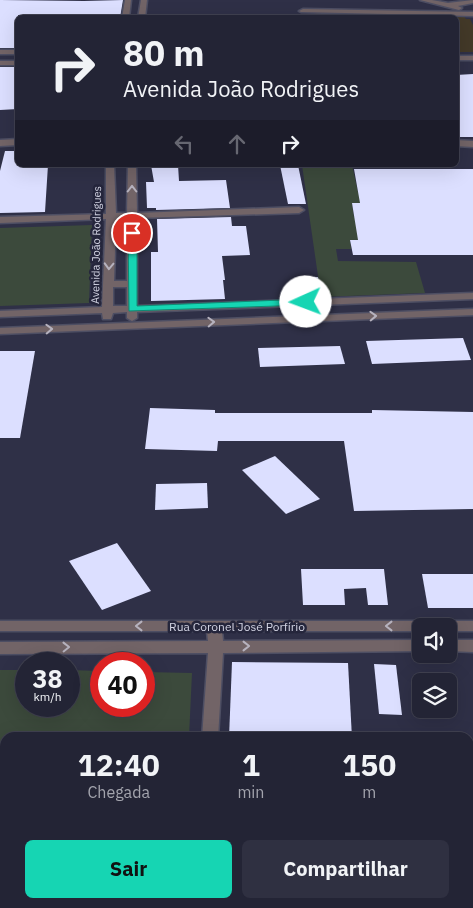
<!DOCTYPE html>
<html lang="pt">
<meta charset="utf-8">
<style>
:root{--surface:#232435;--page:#2f3041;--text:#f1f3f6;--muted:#a3a4ad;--line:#404150;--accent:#16d5b3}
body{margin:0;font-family:"IBM Plex Sans",sans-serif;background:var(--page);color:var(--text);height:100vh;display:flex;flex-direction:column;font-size:19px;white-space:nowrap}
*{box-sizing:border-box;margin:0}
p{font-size:16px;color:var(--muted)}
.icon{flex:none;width:28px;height:28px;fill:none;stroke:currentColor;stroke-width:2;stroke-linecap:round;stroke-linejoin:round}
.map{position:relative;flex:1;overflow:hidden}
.drawer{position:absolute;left:0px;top:732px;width:474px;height:176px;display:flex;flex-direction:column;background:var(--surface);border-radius:15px 15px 0 0;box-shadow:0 5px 20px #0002,0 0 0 1px var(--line)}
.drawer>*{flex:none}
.banner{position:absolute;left:15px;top:15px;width:444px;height:152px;border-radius:8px;box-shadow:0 5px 20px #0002,0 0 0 1px var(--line);background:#232435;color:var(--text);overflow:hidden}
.tools{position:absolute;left:412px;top:618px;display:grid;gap:10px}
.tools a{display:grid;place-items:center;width:45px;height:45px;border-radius:8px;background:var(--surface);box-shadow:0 5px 20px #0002,0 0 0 1px var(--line);font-size:25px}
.speed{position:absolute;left:15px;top:652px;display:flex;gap:10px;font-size:25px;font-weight:700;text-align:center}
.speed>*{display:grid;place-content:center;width:65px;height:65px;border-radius:50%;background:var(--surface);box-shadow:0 5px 20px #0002,0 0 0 1px var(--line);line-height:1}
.speed small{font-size:12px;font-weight:400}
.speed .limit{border:8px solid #d22;background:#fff;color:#111}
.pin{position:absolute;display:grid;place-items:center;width:42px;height:42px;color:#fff;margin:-21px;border:2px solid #fff;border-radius:50%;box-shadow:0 1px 5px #0007}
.me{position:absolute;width:55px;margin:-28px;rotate:268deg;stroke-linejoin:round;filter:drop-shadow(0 0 4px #0008)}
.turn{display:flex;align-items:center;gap:18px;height:105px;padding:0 25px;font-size:22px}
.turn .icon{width:65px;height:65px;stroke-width:2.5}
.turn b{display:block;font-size:35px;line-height:42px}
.lanes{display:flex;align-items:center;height:48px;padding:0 25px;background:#0003;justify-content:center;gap:25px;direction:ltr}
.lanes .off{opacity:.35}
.eta{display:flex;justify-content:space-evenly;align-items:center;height:85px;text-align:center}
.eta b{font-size:30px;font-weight:800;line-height:35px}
.primary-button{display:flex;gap:10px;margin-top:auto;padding:10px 25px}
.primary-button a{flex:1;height:58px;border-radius:8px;background:var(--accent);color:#111;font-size:20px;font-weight:800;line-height:58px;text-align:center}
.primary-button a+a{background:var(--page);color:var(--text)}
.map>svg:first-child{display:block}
.commercial{fill:#433928}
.green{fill:#3c4a3c}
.building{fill:#dcdfff}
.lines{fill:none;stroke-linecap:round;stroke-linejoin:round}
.minor-casing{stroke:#4d4e63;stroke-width:3}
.minor{fill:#726467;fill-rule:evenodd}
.oneway{stroke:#b6b2be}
.route{fill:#16d5b3;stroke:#0e8a74}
.labels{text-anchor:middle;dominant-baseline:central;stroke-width:5;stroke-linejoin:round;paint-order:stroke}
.far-street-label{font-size:11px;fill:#d3d4e3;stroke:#25263c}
.street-label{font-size:12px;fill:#d3d4e3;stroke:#25263c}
</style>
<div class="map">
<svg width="473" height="908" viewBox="0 0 473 908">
<rect width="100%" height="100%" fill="#2f3047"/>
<polygon class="commercial" points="315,13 463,15 466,19 470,19 473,25 473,52 456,52 456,18 315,18"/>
<g class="green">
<polygon points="302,165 352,165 358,192 430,203 352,203 354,217 416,216 427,239 350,240 351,249 336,249 338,261 416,262 425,293 321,297"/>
<polygon points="92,225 89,303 0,306 0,228"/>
<polygon points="0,670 26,670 26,706 69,706 69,670 101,671 101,706 144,706 144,672 192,673 189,737 5,738 5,872 0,872"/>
<rect x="27" y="904" width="145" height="4"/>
</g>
<g class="building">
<polygon points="0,0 84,1 123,0 120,18 55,18 56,15 18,15 18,48 0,48"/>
<polygon points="0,67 18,67 18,109 0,110"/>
<polygon points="473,74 473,137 456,137 456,75"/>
<polygon points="5,151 18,151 18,165 48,165 45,212 0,213 0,171"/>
<polygon points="151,165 178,165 179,181 226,180 230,208 156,210 156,208 147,208 146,182 154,182"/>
<polygon points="280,165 298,165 306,204 288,204"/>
<polygon points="354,169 473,169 473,255 353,255 350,240 358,240 352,203 360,203"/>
<polygon points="231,217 232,226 246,226 250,255 222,256 225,280 223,280 225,299 151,301 151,252 158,252 157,219"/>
<polygon points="301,277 318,277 321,295 303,295"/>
<polygon points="463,338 471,360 372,364 366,341"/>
<polygon points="340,346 345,364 260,367 258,348"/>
<polygon points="0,351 35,351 20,438 0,438"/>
<polygon points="150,408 215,410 215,413 372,413 372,410 473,412 473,509 354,511 344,441 218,441 217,451 145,449"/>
<polygon points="275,456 320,499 286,514 242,470"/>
<polygon points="207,483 208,508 155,510 156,484"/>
<polygon points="117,543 151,591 102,610 69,561"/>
<polygon points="301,569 384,569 388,605 368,605 366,588 344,589 345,605 303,605"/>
<polygon points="422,574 473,574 473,608 428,608"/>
<polygon points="232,662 348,663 352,738 229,738"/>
<polygon points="374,664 396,665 402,715 379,714"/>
</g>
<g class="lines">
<defs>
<g id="minor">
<polygon points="125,0 131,0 129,18 122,18"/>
<polygon points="141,0 147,0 145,18 138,18"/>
<polygon points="420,0 432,0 448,3 473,0 473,3 458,6 462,8 459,10"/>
<polygon points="303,9 473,12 473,16 301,12 299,11"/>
<rect x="0" y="50" width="18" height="4"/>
<rect x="456" y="56" width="17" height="4"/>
<rect x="0" y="61" width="18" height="4"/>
<polygon points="18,139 18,145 0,146 0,140"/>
<polygon points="456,140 473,141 473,147 456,146"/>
<path d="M106,165H114L116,213H127L128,165H136L137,213L299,207L304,210L299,213L137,218V306L473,293V299L137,312V318L132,321L127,318V312L113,313L111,319H103L102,313L0,317V311L102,307L106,219L0,223V217L106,214ZM116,219H127V281H114ZM113,287H127V306H113Z"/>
<polygon points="473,309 473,315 0,334 0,328"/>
<polygon points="0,621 473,621 473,631 449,631 449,626 421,626 421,631 222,631 223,641 421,640 421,651 223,653 218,738 202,738 208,653 0,654 0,642 208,641 207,631 0,631"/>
<polygon points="449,640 473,640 473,652 449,651"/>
<rect x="190" y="904" width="18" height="4"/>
</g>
</defs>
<use href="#minor" class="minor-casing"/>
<use href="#minor" class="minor"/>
</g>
<defs><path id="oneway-chevron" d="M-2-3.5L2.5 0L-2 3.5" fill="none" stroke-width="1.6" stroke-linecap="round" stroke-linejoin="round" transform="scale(1.25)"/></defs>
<g class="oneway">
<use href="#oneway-chevron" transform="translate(132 189) rotate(-90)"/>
<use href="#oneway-chevron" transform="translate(109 266) rotate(92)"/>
<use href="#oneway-chevron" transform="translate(373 316) rotate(-2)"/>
<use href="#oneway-chevron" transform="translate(211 322) rotate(-2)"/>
<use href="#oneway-chevron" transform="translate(49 329) rotate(-2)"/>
<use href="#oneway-chevron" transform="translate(139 626) rotate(180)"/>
<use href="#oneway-chevron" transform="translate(389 626) rotate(180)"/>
<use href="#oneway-chevron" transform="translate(246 646)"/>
<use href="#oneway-chevron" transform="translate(66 647) rotate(-1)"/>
</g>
<polygon class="route" points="132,230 137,233 137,306 306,299 311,302 306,305 129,311 128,233"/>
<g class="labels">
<g class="far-street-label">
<text transform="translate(96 245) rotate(-89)">Avenida João Rodrigues</text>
</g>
<g class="street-label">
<text x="237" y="626">Rua Coronel José Porfírio</text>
</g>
</g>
</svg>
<div class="tools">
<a><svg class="icon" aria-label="sound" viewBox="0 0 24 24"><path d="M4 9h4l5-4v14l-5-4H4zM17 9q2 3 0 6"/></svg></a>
<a><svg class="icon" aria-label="layers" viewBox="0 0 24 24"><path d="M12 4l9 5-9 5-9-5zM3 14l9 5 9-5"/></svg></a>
</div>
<div class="speed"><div>38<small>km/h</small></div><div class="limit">40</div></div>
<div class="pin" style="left:132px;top:233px;background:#d93025"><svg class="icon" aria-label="arrive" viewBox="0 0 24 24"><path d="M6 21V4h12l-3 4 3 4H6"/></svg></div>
<svg class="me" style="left:306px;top:302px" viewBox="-20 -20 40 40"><circle r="19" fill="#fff"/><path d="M0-13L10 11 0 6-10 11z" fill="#16d5b3"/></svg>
<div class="banner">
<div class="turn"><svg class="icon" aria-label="right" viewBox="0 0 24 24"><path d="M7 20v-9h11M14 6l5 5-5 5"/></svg><div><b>80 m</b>Avenida João Rodrigues</div></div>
<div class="lanes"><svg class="icon off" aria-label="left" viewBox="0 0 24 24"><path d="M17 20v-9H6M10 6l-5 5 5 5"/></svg><svg class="icon off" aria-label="ahead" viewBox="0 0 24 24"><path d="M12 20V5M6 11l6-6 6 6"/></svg><svg class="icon" aria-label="right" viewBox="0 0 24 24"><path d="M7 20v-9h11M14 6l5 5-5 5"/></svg></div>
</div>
<section class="drawer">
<div class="eta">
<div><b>12:40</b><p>Chegada</p></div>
<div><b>1</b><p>min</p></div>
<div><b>150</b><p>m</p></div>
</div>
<div class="primary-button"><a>Sair</a><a>Compartilhar</a></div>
</section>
</div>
